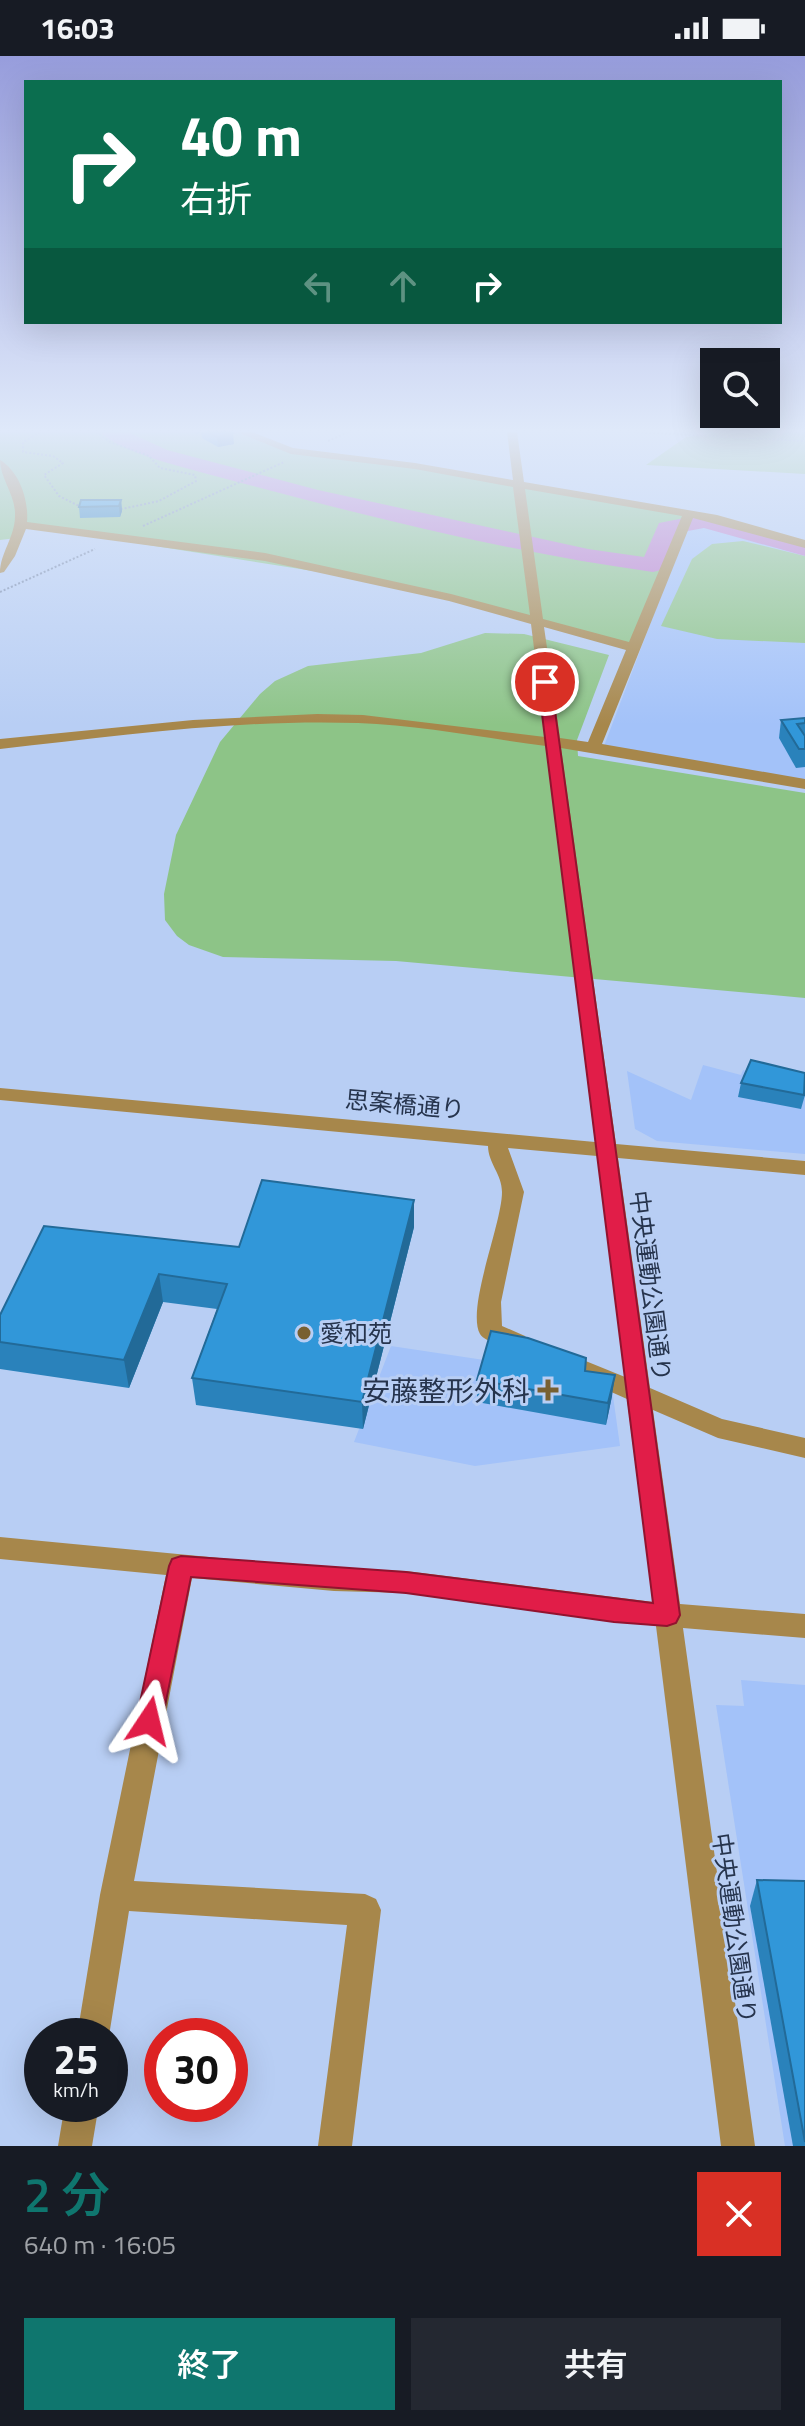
<!DOCTYPE html>
<html lang="ja">
<meta charset="utf-8">
<style>
:root{--surface:#171b24;--page:#242831;--text:#f1f3f6;--muted:#9ea1a6;--accent:#0f766e}
body{margin:0;font-family:"Titillium Web","Noto Sans JP",sans-serif;background:var(--page);color:var(--text);height:100vh;display:flex;flex-direction:column;font-size:30px;white-space:nowrap}
*{box-sizing:border-box;margin:0}
p{font-size:26px;color:var(--muted)}
.icon{flex:none;width:44px;height:44px;fill:none;stroke:currentColor;stroke-width:2;stroke-linecap:round;stroke-linejoin:round}
.map{position:relative;height:2090px;overflow:hidden}
.sheet{display:flex;flex-direction:column;background:var(--surface);flex:1}
.sheet>*{flex:none}
.top-card{position:absolute;left:24px;top:24px;width:758px;height:244px;border-radius:0px;box-shadow:0 8px 32px #0002;background:#0b6e4f;color:#fff;overflow:hidden}
.controls{position:absolute;left:700px;top:292px;display:grid;gap:16px}
.controls a{display:grid;place-items:center;width:80px;height:80px;border-radius:0px;background:var(--surface);box-shadow:0 8px 32px #0002;font-size:40px}
.speed{position:absolute;left:24px;top:1962px;display:flex;gap:16px;font-size:40px;font-weight:700;text-align:center}
.speed>*{display:grid;place-content:center;width:104px;height:104px;border-radius:50%;background:var(--surface);box-shadow:0 8px 32px #0002;line-height:1}
.speed small{font-size:20px;font-weight:400}
.speed .limit{border:12px solid #d22;background:#fff;color:#111}
.pin{position:absolute;display:grid;place-items:center;width:68px;height:68px;color:#fff;margin:-34px;border:4px solid #fff;border-radius:50%;box-shadow:0 2px 8px #0007}
.me{position:absolute;width:88px;margin:-44px;rotate:10deg;stroke-linejoin:round;filter:drop-shadow(0 0 6px #0008)}
.turn{display:flex;align-items:center;gap:28px;height:168px;padding:0 24px;font-size:36px}
.turn .icon{width:104px;height:104px;stroke-width:2.5}
.turn b{display:block;font-size:56px;line-height:68px}
.lanes{display:flex;align-items:center;height:76px;padding:0 24px;background:#0003;justify-content:center;gap:40px;direction:ltr}
.lanes .off{opacity:.35}
.round{display:grid;place-items:center;flex:none;width:84px;height:84px;border-radius:0px;background:var(--page)}
.headline{display:flex;align-items:center;justify-content:space-between;height:136px;padding:0 24px}
h1{font-size:48px;font-weight:600;line-height:60px;color:var(--accent)}
.button{display:flex;gap:16px;margin-top:auto;padding:16px 24px}
.button a{flex:1;height:92px;border-radius:0px;background:var(--accent);color:#fff;font-size:32px;font-weight:600;line-height:92px;text-align:center}
.button a+a{background:var(--page);color:var(--text)}
.status{display:flex;justify-content:space-between;align-items:center;height:56px;padding:0 40px;background:var(--surface);direction:ltr}
.status svg{height:22px;fill:currentColor}
.map>svg:first-child{display:block}
.built{fill:#a3c2f9}
.green{fill:#8dc487}
.lines{fill:none;stroke-linecap:round;stroke-linejoin:round}
.river{fill:#be7bc9;fill-rule:evenodd}
.path{stroke:#7a8cad;stroke-width:2;stroke-dasharray:2 2;stroke-linecap:butt}
.minor{fill:#a7874b;fill-rule:evenodd}
.wall{fill:#2a82bb}
.shaded-wall{fill:#226a98}
.building{fill:#3197d9;stroke:#226a98;stroke-width:2}
.route{fill:#e11d48;stroke:#92132f;stroke-width:2}
.poi-dot{fill:#786031;stroke:#b8cef4;stroke-width:3}
.labels{text-anchor:middle;dominant-baseline:central;stroke-width:6;stroke-linejoin:round;paint-order:stroke}
.street-label{font-size:24px;fill:#26344d;stroke:#b8cef4}
.poi-label{font-size:24px;fill:#26344d;stroke:#b8cef4;text-anchor:start}
.near-poi-label{font-size:28px;fill:#26344d;stroke:#b8cef4;text-anchor:end}
</style>
<div class="status"><b>16:03</b><svg viewBox="0 0 49 12"><path d="M0 12V9h3v3zM5 12V6h3v6zM10 12V3h3v9zM15 12V0h3v12zM26 1h20v11H26zM47 4h2v5h-2z"/></svg></div>
<div class="map">
<svg width="805" height="2090" viewBox="0 0 805 2090">
<rect width="100%" height="100%" fill="#b8cef4"/>
<g class="built">
<polygon points="701,466 739,473 805,495 805,724 604,690 688,468"/>
<polygon points="703,1009 741,1019 743,1014 805,1030 805,1098 657,1085 635,1073 627,1015 691,1044"/>
<polygon points="488,1285 612,1333 620,1390 475,1410 354,1386 391,1290 484,1304"/>
<polygon points="741,1624 805,1629 805,2090 785,2090 716,1649 744,1650"/>
</g>
<g class="green">
<polygon points="0,376 251,376 278,391 415,410 689,458 632,591 383,526 22,469 17,482 0,484"/>
<polygon points="725,376 805,376 805,418 646,409 686,381"/>
<polygon points="743,485 805,500 805,587 717,583 661,570 692,503 712,488"/>
<polygon points="485,577 524,578 609,599 577,684 578,700 805,737 805,942 396,905 223,901 189,889 177,880 165,864 164,838 176,779 220,686 260,638 275,625 308,610 421,597"/>
</g>
<g class="lines">
<path class="river" d="M101,376H128L167,394L318,434L588,493L644,501L659,467L705,458L805,486V500L704,472L677,477L661,514L653,516C507,496 361,459 219,421C191,413 119,397 101,376Z"/>
<g class="path">
<polyline points="40,376 23,386 23,396 53,400 63,407 44,419 59,440 81,451"/>
<polyline points="96,376 110,386 149,400 160,412 195,419 196,425 159,445 117,454"/>
<polyline points="633,376 805,385"/>
<polyline points="328,385 348,376"/>
<polyline points="143,470 284,406"/>
<polyline points="0,536 95,493"/>
</g>
<g class="minor">
<path d="M237,376H252L293,392L415,407L513,424L507,376H517L524,426L717,459L805,484V492L693,462L602,688L805,723V733L561,692L616,1088L805,1105V1119L618,1102L650,1332L722,1363L805,1382V1402L718,1382L653,1354L680,1548L805,1558V1582L683,1572L755,2090H721L656,1570L406,1537L334,1535L192,1522L134,1825L365,1838L376,1843L381,1854L352,2090H318L347,1869L129,1855L109,1980H77L100,1839L166,1519L0,1503V1481L334,1513L406,1515L653,1546L627,1343L553,1310L549,1304L553,1298L561,1295L625,1321L597,1100L508,1092L524,1136L501,1246L502,1270L525,1280L529,1286L525,1292C514,1296 506,1291 496,1287C490,1285 483,1283 480,1278C466,1252 502,1168 502,1136C502,1118 488,1107 488,1090L0,1044V1032L595,1086L546,690C484,682 420,669 358,667C239,663 119,680 0,693V683L193,664L317,658L363,659L545,681L531,568L449,545L265,505L26,473L15,500L4,516L0,517C0,497 15,481 15,460C16,439 0,423 0,404C19,415 29,444 27,466L265,497L451,538L530,559L513,431L415,413L291,398ZM525,433L682,460L629,586L543,563ZM544,571L626,594L588,686L560,682Z"/>
<polygon points="65,2048 99,2048 92,2090 58,2090"/>
</g>
</g>
<g class="wall">
<polygon points="194,376 231,376 234,388 218,391 202,382 201,376 197,378"/>
<polygon points="121,444 122,455 120,461 80,462 79,451"/>
<polygon points="805,662 805,711 796,712 779,682 781,664"/>
<polygon points="741,1027 805,1039 801,1053 738,1041"/>
<polygon points="414,1144 414,1171 363,1373 196,1349 192,1322 217,1253 163,1246 129,1332 0,1313 0,1259 239,1191"/>
<polygon points="585,1315 612,1340 606,1369 477,1346 477,1324"/>
<polygon points="757,1824 805,1825 805,2090 793,2090 750,1850"/>
</g>
<g class="shaded-wall">
<polygon points="233,377 234,388 218,391 217,381"/>
<polygon points="121,444 122,455 120,461 119,450"/>
<polygon points="414,1144 414,1171 363,1373 362,1346"/>
<polygon points="159,1218 163,1246 129,1332 124,1304"/>
<polygon points="615,1319 612,1340 606,1369 608,1347"/>
</g>
<g class="building">
<polygon points="208,376 231,376 233,377 217,381"/>
<polygon points="81,444 121,444 119,450 79,451"/>
<polygon points="805,662 805,667 797,668 805,680 805,693 799,693 781,664"/>
<polygon points="751,1004 805,1017 804,1039 741,1027"/>
<polygon points="262,1124 414,1144 362,1346 192,1322 227,1228 159,1218 124,1304 0,1286 0,1259 44,1170 239,1191"/>
<polygon points="491,1275 528,1282 586,1302 585,1315 615,1319 608,1347 477,1324"/>
<polygon points="757,1824 805,1825 805,2086"/>
</g>
<linearGradient id="sky" x2="0" y2="1"><stop stop-color="#979ddc"/><stop offset="0.56" stop-color="#dfe9fa"/><stop offset="1" stop-color="#dfe9fa" stop-opacity="0"/></linearGradient>
<rect width="805" height="669" fill="url(#sky)"/>
<polygon class="route" points="545,622 551,626 680,1559 676,1567 667,1570 614,1566 406,1537 191,1521 162,1665 159,1673 149,1677 140,1673 136,1665 169,1510 172,1503 181,1500 406,1516 653,1547 538,626"/>
<g class="poi-dot">
<circle cx="304" cy="1277" r="8"/>
<path d="M544 1322h8v8h8v8h-8v8h-8v-8h-8v-8h8z"/>
</g>
<g class="labels">
<g class="street-label">
<text transform="translate(405 1048) rotate(5)">思案橋通り</text>
<text transform="translate(651 1230) rotate(83)">中央運動公園通り</text>
<text transform="translate(735 1872) rotate(82)">中央運動公園通り</text>
</g>
<g class="poi-label">
<text x="320" y="1277">愛和苑</text>
</g>
<g class="near-poi-label">
<text x="530" y="1334">安藤整形外科</text>
</g>
</g>
</svg>
<div class="controls">
<a><svg class="icon" aria-label="search" viewBox="0 0 24 24"><circle cx="10" cy="10" r="6"/><path d="M15 15l6 6"/></svg></a>
</div>
<div class="speed"><div>25<small>km/h</small></div><div class="limit">30</div></div>
<div class="pin" style="left:545px;top:626px;background:#d93025"><svg class="icon" aria-label="arrive" viewBox="0 0 24 24"><path d="M6 21V4h12l-3 4 3 4H6"/></svg></div>
<svg class="me" style="left:149px;top:1665px" viewBox="-20 -20 40 40"><path d="M0-17L14 15 0 8-14 15z" fill="#e11d48" stroke="#fff" stroke-width="4"/></svg>
<div class="top-card">
<div class="turn"><svg class="icon" aria-label="right" viewBox="0 0 24 24"><path d="M7 20v-9h11M14 6l5 5-5 5"/></svg><div><b>40 m</b>右折</div></div>
<div class="lanes"><svg class="icon off" aria-label="left" viewBox="0 0 24 24"><path d="M17 20v-9H6M10 6l-5 5 5 5"/></svg><svg class="icon off" aria-label="ahead" viewBox="0 0 24 24"><path d="M12 20V5M6 11l6-6 6 6"/></svg><svg class="icon" aria-label="right" viewBox="0 0 24 24"><path d="M7 20v-9h11M14 6l5 5-5 5"/></svg></div>
</div>
</div>
<section class="sheet">
<div class="headline"><div><h1>2 分</h1><p>640 m · 16:05</p></div><a class="round" style="background:#d93025;color:#fff"><svg class="icon" aria-label="close" viewBox="0 0 24 24"><path d="M6 6l12 12M18 6L6 18"/></svg></a></div>
<div class="button"><a>終了</a><a>共有</a></div>
</section>
